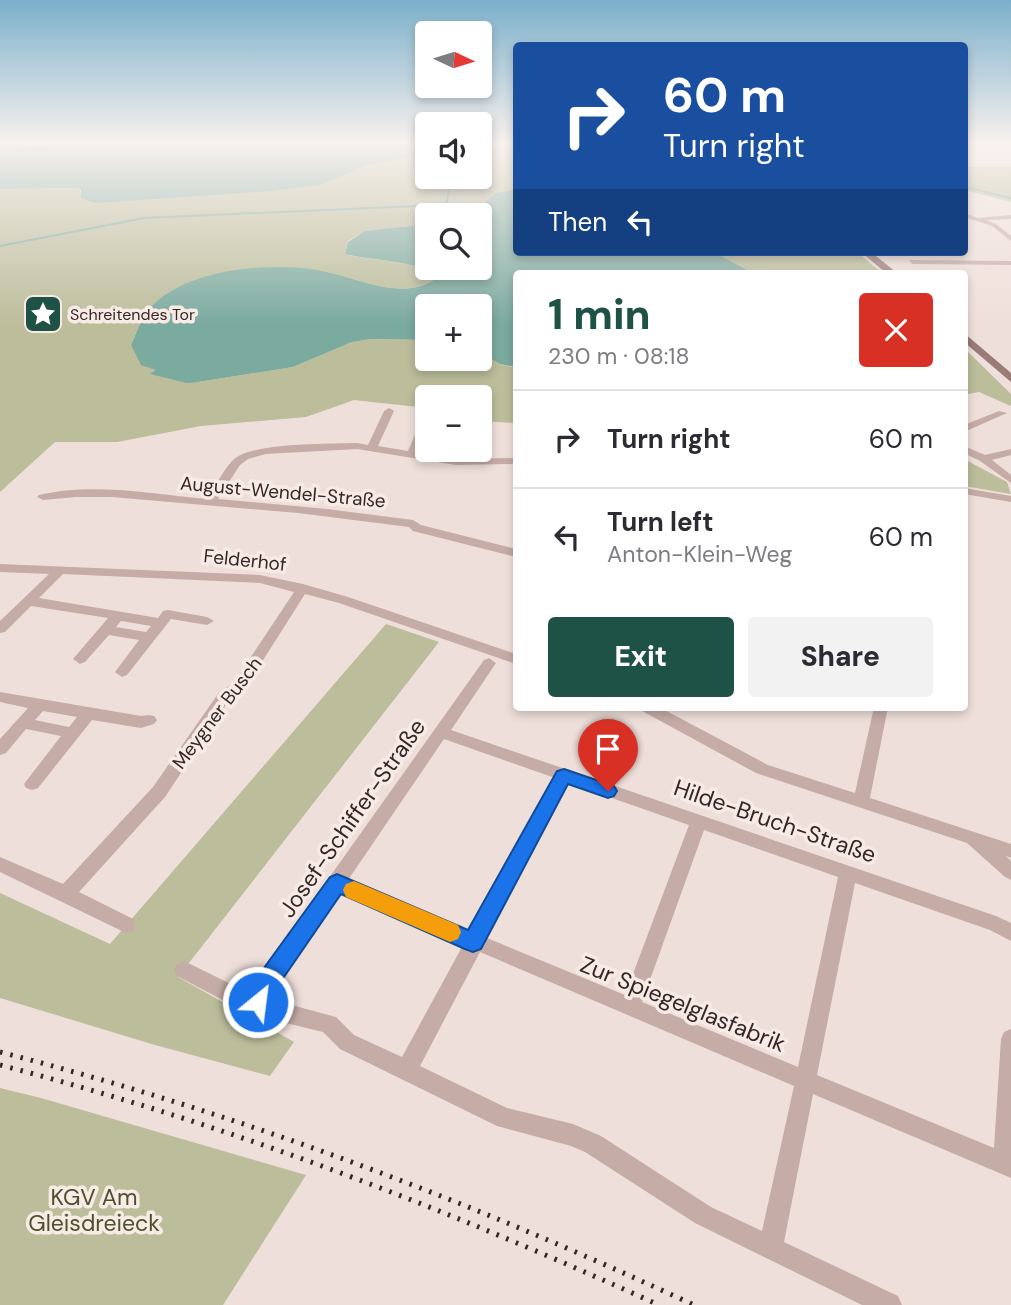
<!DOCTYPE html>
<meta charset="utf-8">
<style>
:root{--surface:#fff;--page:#f2f2f3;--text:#2b2b33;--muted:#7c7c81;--line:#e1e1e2;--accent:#1f5247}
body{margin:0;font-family:"DM Sans",sans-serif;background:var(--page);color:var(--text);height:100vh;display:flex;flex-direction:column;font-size:26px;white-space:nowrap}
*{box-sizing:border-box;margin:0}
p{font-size:23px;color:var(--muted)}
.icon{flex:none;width:38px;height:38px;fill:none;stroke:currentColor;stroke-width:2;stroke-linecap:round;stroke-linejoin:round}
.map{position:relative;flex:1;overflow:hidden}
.panel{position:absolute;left:513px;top:270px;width:455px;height:441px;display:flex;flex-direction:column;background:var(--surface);border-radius:7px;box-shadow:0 4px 10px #0003}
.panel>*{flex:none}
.guide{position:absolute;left:513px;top:42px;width:455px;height:214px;border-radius:7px;box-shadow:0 4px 10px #0003;background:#1a4fa0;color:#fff;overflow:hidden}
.needle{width:46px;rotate:94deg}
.controls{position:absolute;left:415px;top:21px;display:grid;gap:14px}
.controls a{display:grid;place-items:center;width:77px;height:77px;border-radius:7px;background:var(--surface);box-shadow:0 4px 10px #0003;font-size:35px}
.pin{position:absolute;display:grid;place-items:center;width:60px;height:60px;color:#fff;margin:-72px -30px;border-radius:50% 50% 50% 0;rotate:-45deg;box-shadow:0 0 7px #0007}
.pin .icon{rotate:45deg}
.me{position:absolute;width:77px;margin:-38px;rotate:29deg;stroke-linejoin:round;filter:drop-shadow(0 0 5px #0008)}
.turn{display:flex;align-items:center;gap:24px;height:147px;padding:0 35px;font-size:32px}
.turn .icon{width:91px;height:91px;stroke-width:2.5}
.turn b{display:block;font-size:49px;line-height:60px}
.then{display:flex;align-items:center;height:66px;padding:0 35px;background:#0003;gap:14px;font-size:26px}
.round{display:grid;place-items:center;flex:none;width:74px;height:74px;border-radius:7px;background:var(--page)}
.head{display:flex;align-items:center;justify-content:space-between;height:119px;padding:0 35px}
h1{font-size:42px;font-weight:800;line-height:52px;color:var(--accent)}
.cta{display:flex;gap:14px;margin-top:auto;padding:14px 35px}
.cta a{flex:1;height:80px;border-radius:7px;background:var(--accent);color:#fff;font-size:28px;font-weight:800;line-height:80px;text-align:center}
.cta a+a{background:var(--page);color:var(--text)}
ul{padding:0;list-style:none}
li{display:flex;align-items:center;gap:21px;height:98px;padding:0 35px;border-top:2px solid var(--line)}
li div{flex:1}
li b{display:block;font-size:26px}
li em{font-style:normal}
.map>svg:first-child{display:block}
.green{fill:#bbbd9b}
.water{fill:#7baa9f}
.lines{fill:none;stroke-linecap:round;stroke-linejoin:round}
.stream{stroke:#7baa9f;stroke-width:2}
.minor{fill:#c6aca7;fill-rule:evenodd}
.secondary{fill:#9a7b78;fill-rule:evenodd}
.rail{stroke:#332727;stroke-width:5;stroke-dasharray:2.5 8;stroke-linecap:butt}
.route{fill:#1a73e8;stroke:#114b97;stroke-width:2}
.slow{fill:#f59e0b}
.labels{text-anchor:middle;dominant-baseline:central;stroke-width:7;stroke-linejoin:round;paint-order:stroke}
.far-poi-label{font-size:16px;fill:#332727;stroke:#f8eae5;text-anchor:start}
.street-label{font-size:19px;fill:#332727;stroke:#f8eae5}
.near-street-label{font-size:23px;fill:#332727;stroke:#f8eae5}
.near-park-label{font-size:23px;fill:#4d502c;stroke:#f8eae5}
</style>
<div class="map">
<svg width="1011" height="1305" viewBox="0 0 1011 1305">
<rect width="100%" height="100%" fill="#efdfda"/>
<g class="green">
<path d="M500,142H516V189L496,193L485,202L484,211L480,215H427V224L365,231L348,241L345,254C368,261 422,260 436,278C405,303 356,277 323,271C276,262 191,269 155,304C143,316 137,330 131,345L157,370L151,374L198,382L293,367L352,342L371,339L427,340V359H480V352L500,364L516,368V423L480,421V397H427V408L354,400L306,417L201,426L117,442H55L0,492V189L78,188L82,194L310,186C330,183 344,173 363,167C385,159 403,159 427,148V144V177H480V166Z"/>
<polygon points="964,167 1011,167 1011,202 964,190"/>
<polygon points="714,252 857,252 882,273 753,273"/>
<polygon points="964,348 1011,394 1011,406 979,392 964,395"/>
<polygon points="964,459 1007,482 1011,494 964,486"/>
<polygon points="386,624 439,642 178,977 294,1042 270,1076 155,1045 0,998 0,893 110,944"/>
<polygon points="0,1088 41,1098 306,1175 223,1305 0,1305"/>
</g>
<g class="water">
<polygon points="0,142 27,142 20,145 24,147 80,142 427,144 427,148 409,157 365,166 320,185 271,191 96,203 81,198 81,190 78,188 0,189"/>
<path d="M516,189V252H714L753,273H516V367L500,364L480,352V306H427V340L371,339L352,342L293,367L198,382L187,383L150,374L156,370L141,365L131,345C135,336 139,325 144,316C176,268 271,261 323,271C356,277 405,303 436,278C426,261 366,260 345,254L348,242L365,231L427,224V268H480V217L487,211L485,202L496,193Z"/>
</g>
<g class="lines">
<g class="stream">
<polyline points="480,156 491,148 493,142"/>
<polyline points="964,187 1011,198"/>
<polyline points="0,246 144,218 438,205 447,202 449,188 459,177"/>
</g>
<g class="minor">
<polygon points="964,213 978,218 1011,215 1011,219 987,220 996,224 1011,236 1011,241 992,226 964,217"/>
<polygon points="909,260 1011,261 1011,265 912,264"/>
<path d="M389,408L394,411L378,446L408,451L422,418L427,415V430L418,453L456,459L516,458V464L456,465L357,449L266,454L248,459L240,465L218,499L327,509L413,520L421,525L516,549V557L413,531L409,527L298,513L112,497H76L43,500L37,497L39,495C93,482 153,494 208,499C215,487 222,472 232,461C249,442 330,444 357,443L368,445L384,411Z"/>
<polygon points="999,411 1007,413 964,432 964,425"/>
<polygon points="964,446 985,455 1011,449 1011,455 992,460 1011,475 1011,483 980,461 964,453"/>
<polygon points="964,488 1011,496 1011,502 964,494"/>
<path d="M0,564L260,575L303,584L348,597L516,654V664L339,603L305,594L243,692L230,699L165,797L79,892L133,919L135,925L133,931L126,933L0,872V857L63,884L153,787L220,691L233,684L294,592L260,583L63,574L39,598L158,618L163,611L168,610L207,617L214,621L207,625L171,619L127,675L122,677L115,672L139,640L109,635L85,662L80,664L73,659L108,618L31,606L5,632L0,633V621L49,574L0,572ZM121,621L151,626L146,632L116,627Z"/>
<path d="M489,658L496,663L451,730L996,916L1011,923V941L990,930L855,883L817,1075L994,1148L1001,1039L1004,1032L1011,1029V1178L813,1094L784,1242L898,1296L902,1305H862L695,1223L585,1152L571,1146L497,1126L340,1049L323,1032L261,1017L252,1011L234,1006L177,976L174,970L177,964L184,961L243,990L252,991L257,979L484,660ZM444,739L555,778L471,931L348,880ZM569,783L689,825L625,995L487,938ZM704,830L838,877L798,1067L642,1002ZM340,892L463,945L402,1057L354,1035L336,1017L269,999L272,991ZM480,952L794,1086L762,1231L711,1207L601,1136L573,1124L507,1108L420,1066Z"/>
<path d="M0,692L141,716L149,715L154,716L157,720L154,724L141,728L92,720L38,788L32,790L26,788L24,784L61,736L26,729L6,753L0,755V739L28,708L0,702ZM43,711L77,717L69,727L35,720Z"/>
<polygon points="640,707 659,707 768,765 855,793 874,707 888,707 870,798 1011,844 1011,858 1006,856 1011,861 1011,880 1005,877 967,843 756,773 642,711"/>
</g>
<g class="secondary">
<polygon points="861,252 871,252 897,273 886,273"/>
<polygon points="964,333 1011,373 1011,382 964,342"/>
</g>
<g class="rail">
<path d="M0,1052C244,1115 465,1199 694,1305"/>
<path d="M0,1065C231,1125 442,1207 659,1305"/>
</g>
</g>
<linearGradient id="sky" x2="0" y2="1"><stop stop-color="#7cb0cb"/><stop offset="0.44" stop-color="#f8f1ee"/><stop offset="1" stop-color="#f8f1ee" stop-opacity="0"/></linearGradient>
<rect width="1011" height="325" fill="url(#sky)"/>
<polygon class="route" points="564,769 614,786 617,791 614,796 608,798 568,784 481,949 473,952 465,949 341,894 273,993 266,1009 258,1013 250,1009 246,1002 256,979 330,877 337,874 344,877 468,930 557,771"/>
<polygon class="slow" points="354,881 458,925 461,932 458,939 450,942 443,939 346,897 343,890 346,884"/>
<defs>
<symbol id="sight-square" viewBox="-11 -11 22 22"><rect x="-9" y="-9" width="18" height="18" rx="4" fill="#1f5247" stroke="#f8eae5"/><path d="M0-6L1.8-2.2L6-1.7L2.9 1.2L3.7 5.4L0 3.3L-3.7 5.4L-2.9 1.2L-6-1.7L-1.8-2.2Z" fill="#fff"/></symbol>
</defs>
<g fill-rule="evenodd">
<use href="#sight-square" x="21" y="292" width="44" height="44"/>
</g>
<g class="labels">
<g class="far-poi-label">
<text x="70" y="314">Schreitendes Tor</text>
</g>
<g class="street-label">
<text transform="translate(283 492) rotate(5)">August-Wendel-Straße</text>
<text transform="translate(245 560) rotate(6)">Felderhof</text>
<text transform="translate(217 713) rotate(-53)">Meygner Busch</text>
</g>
<g class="near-street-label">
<text transform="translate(352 818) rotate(-55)">Josef-Schiffer-Straße</text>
<text transform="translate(775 821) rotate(19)">Hilde-Bruch-Straße</text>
<text transform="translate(683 1004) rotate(22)">Zur Spiegelglasfabrik</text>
</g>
<g class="near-park-label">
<text x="94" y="1197">KGV Am<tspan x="94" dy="26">Gleisdreieck</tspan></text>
</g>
</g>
</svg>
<div class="controls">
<a><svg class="needle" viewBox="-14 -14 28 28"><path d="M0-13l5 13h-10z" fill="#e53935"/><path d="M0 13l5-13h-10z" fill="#7c7c81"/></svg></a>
<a><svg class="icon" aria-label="sound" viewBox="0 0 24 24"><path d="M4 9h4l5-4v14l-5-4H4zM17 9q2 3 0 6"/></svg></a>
<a><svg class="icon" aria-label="search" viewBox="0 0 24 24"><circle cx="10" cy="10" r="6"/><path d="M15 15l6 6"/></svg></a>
<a>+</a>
<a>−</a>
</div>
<div class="pin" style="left:608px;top:791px;background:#d93025"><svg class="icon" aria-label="arrive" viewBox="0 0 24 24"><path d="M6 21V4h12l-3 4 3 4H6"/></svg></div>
<svg class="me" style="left:258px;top:1002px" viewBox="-20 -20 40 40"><circle r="17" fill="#1a73e8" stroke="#fff" stroke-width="3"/><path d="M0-11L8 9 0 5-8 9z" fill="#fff"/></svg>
<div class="guide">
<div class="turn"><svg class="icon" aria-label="right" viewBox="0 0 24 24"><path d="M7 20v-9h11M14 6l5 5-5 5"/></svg><div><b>60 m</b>Turn right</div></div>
<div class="then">Then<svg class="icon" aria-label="left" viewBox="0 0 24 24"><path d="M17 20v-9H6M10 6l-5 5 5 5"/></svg></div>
</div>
<section class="panel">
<div class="head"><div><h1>1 min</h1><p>230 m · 08:18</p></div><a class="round" style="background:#d93025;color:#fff"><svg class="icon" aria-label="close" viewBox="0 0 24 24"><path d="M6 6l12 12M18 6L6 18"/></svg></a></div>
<ul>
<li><svg class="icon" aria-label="right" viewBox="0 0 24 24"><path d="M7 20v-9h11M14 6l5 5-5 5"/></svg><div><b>Turn right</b></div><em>60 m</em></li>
<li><svg class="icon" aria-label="left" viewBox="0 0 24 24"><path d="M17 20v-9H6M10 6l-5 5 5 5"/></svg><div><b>Turn left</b><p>Anton-Klein-Weg</p></div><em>60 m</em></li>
</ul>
<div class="cta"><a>Exit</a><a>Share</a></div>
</section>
</div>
